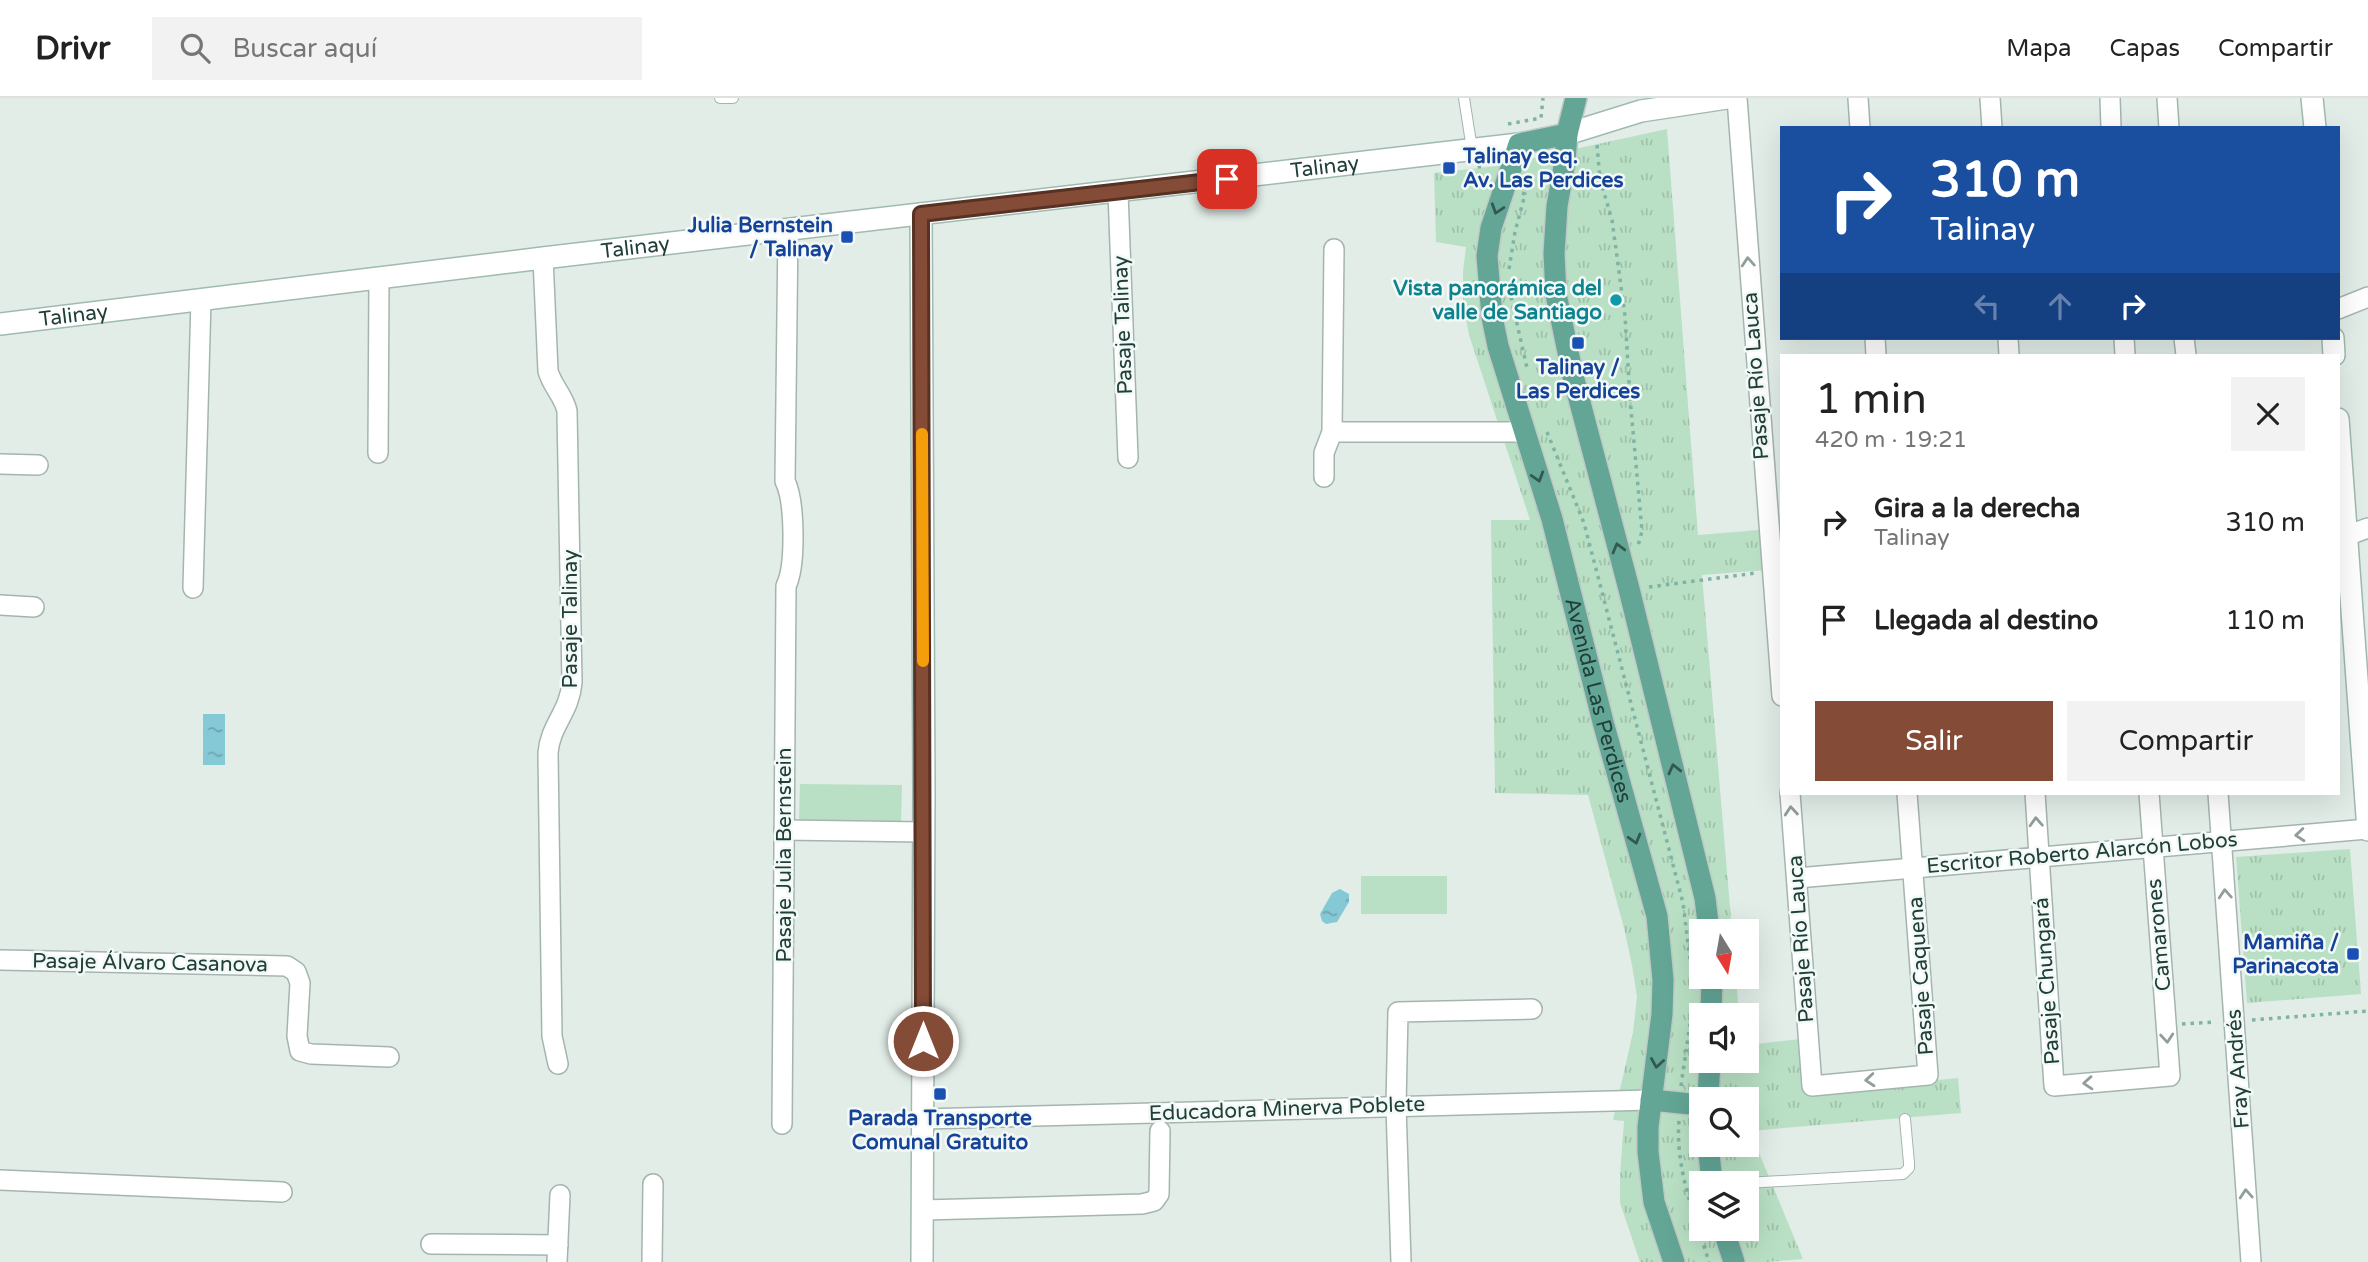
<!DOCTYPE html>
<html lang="es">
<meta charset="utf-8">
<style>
:root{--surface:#fff;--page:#f2f2f2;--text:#222;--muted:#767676;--line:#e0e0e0;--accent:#844b37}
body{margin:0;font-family:"Varela Round",sans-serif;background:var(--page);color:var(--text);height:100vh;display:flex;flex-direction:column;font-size:26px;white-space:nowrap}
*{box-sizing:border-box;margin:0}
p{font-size:23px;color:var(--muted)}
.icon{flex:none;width:38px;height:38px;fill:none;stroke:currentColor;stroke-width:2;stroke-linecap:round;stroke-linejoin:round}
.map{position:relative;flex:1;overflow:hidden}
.drawer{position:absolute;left:1780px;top:256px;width:560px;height:441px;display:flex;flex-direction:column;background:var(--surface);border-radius:0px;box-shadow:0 7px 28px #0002}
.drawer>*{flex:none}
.hud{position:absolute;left:1780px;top:28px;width:560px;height:214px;border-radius:0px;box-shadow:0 7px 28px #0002;background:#1a4fa0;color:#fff;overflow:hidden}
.needle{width:46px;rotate:169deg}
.controls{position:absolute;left:1689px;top:821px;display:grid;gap:14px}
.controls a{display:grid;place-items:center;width:70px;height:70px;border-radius:0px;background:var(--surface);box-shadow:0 7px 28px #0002;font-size:35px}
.pin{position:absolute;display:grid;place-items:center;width:60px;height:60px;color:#fff;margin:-30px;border-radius:14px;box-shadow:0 4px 10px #0006}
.me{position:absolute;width:77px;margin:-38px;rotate:0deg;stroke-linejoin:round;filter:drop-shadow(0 0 5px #0008)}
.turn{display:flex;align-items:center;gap:24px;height:147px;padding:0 35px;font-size:32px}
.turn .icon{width:91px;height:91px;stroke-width:2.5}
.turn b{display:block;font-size:49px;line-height:60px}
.lanes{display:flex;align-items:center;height:66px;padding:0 35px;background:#0003;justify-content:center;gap:35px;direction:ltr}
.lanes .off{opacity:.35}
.round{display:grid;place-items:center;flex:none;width:74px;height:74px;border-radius:0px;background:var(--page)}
.headline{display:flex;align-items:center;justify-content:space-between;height:119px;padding:0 35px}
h1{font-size:42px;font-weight:600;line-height:52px}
.primary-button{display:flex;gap:14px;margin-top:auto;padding:14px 35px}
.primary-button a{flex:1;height:80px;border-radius:0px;background:var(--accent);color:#fff;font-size:28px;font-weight:600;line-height:80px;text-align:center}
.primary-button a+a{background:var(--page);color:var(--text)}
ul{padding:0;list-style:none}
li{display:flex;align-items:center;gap:21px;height:98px;padding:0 35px}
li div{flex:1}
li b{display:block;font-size:26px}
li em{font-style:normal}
header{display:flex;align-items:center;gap:42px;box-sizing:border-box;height:98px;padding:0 35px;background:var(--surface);border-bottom:2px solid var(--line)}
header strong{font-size:33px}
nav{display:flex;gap:38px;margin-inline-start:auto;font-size:24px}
.search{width:490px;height:63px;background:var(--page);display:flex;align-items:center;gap:18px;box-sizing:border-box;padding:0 24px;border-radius:0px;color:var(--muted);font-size:26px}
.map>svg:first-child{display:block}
.grass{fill:#b9e0c4}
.park{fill:url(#park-tufts);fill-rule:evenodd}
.water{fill:url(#water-ripples)}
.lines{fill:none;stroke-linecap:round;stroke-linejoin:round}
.lane-casing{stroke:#a4b5b0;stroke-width:12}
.street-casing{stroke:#a4b5b0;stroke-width:22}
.secondary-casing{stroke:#9fbab1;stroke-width:24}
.primary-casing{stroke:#c1c9c7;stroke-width:24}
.path{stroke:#80b3a4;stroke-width:3.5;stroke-dasharray:3.5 5;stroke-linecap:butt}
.lane{stroke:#fff;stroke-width:10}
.street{stroke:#fff;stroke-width:19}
.secondary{stroke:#fff;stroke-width:21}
.primary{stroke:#63a696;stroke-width:21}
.oneway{stroke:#315950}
.oneway2{stroke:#909f9c}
.route-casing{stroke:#563124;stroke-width:18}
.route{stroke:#844b37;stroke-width:12}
.slow{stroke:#f59e0b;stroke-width:12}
.transit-dot{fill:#1a4fb4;stroke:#f2f9f6;stroke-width:2.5}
.culture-dot{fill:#0f9aa8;stroke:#f2f9f6;stroke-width:2.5}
.labels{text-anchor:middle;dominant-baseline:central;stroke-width:5;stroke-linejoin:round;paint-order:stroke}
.transit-label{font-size:21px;font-weight:bold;fill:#164399;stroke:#f2f9f6;text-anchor:end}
.street-label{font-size:21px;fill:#203f38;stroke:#f2f9f6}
.culture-label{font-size:21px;font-weight:bold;fill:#0d838f;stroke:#f2f9f6;text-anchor:end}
</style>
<header>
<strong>Drivr</strong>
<div class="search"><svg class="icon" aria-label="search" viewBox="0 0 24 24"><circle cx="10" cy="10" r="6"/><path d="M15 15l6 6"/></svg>Buscar aquí</div>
<nav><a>Mapa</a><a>Capas</a><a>Compartir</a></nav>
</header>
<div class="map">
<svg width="2368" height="1164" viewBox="0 0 2368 1164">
<defs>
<pattern id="park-tufts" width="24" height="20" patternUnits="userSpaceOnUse" patternTransform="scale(1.75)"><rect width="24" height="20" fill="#b9e0c4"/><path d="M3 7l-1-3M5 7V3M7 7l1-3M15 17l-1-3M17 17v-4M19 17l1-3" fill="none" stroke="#9fc1a9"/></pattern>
<pattern id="water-ripples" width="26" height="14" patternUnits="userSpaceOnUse" patternTransform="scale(1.75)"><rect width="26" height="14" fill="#85c8d6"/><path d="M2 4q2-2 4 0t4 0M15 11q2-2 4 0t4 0" fill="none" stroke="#6ca4af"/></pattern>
</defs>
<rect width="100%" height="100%" fill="#e2ede8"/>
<g class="grass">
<polygon points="800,686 902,687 901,723 799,722"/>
<rect x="1361" y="778" width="86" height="38"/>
</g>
<g class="park">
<path d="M1667,31L1698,437L1782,430L1781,471L1702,477L1732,833H1701V878L1736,879L1739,917H1701V962H1746L1747,947L1801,941L1807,995L1958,980L1961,1015L1750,1033L1803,1161L1767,1164H1640L1620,1105V1078L1624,1023L1613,1022L1633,934L1637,899L1632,867L1624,830L1588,697L1495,695L1491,422H1530L1469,237L1463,204V173L1466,149L1436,144L1434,75L1497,68ZM1701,1001H1746V1046H1701ZM1701,1085H1746V1130H1701Z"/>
<polygon points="2350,751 2361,896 2247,905 2236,759"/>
</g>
<g class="water">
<rect x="203" y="616" width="22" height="51"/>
<polygon points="1340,791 1349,796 1349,804 1337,824 1326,826 1322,823 1320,816 1332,795"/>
</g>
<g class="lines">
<defs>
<g id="lane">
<polyline points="720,0 733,0"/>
<polyline points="1464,0 1472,51"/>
<polyline points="1746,1085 1903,1076 1909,1070 1909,1065 1905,1021"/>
</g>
<g id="street">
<polyline points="1737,0 1782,598"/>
<polyline points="1858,0 1860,30"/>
<polyline points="1990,0 1992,30"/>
<polyline points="2110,0 2111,30"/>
<polyline points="2167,0 2169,30"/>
<polyline points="1118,94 1128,360"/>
<path d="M543,160L548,273C552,288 564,298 567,313L572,584C570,614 550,627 548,655L552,938L558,966"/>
<polyline points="2338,211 2368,199"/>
<polyline points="1875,240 1876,257"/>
<polyline points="2008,240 2009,257"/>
<polyline points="2124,240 2125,257"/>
<polyline points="2184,240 2186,257"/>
<polyline points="1332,334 1524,334"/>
<polyline points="378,355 379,181"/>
<polyline points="0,366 38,367"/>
<polyline points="1324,379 1324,355 1332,334 1334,151"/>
<polyline points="2346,438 2368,430"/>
<polyline points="193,490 201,202"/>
<polyline points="0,507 34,509"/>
<polyline points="1790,695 1812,988 1928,977 1907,695"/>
<polyline points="2035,695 2054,988 2170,978 2149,695"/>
<polyline points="2218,695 2251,1164"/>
<polyline points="784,732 924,734"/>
<polyline points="1797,780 2368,731"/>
<polyline points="0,862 287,868 296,874 300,885 297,938 300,953 311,956 389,959"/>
<polyline points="923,1021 1651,1002"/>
<path d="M782,1026L786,488C796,468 795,403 785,383L788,132"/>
<polyline points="0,1082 282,1094"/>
<polyline points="923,1112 1142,1106 1154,1103 1159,1096 1160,1033"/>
<polyline points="431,1146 558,1147"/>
<polyline points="557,1164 560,1097"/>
<polyline points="652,1164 653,1086"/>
<polyline points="1401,1164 1396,1008 1398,914 1532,911"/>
</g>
<g id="secondary">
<polyline points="2312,0 2315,30"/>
<polyline points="1567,36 1641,13 1727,0"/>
<polyline points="921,116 924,694 922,1164"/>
<path id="s1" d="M0,226L543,160L1519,46"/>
<polyline points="2333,240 2334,257"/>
<polyline points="2338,321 2368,732"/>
</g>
<g id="primary">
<polyline points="1576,0 1567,36 1565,63 1557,108 1554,156 1556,196 1573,278 1629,491 1705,800 1709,833"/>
<path id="s2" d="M1567,36L1519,46L1491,130L1487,158L1492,219L1498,248L1552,421L1603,624L1657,818L1663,882L1662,916L1648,1029V1054L1654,1104L1674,1164"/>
<polyline points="1711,917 1712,878"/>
<polyline points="1708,1001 1710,962"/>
<polyline points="1651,1002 1701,1007"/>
<polyline points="1708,1046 1712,1085"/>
<polyline points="1723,1130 1734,1164"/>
</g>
</defs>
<use href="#lane" class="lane-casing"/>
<use href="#street" class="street-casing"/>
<use href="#secondary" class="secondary-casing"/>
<use href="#primary" class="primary-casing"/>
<g class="path">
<polyline points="1508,26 1541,20 1543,0"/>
<polyline points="1597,47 1600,81 1612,122 1625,218 1630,300 1642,433 1638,448"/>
<polyline points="1479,67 1482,85 1487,87"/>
<polyline points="1509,171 1515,134 1525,96 1522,95"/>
<polyline points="1511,199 1527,270"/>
<polyline points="1547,334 1584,425 1683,805 1692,877"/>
<polyline points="1649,489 1756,475"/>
<polyline points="2252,922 2368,913"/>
<polyline points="2182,926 2216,924"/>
<polyline points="1681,988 1691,919"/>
<path d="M1679,1023C1675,1070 1695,1119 1709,1164"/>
</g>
<use href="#lane" class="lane"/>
<use href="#street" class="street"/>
<use href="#secondary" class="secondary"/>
<use href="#primary" class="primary"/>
</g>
<defs><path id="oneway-chevron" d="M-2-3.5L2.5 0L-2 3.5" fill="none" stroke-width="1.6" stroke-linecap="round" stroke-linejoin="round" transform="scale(1.75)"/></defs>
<g class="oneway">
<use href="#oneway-chevron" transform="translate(1497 111) rotate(108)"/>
<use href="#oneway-chevron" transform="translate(1538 379) rotate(73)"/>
<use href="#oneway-chevron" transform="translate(1618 450) rotate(-105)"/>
<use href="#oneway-chevron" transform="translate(1674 671) rotate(-104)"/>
<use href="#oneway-chevron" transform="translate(1635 741) rotate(74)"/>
<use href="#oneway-chevron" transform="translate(1657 965) rotate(99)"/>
</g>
<g class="oneway2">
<use href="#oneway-chevron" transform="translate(1748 164) rotate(-94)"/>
<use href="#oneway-chevron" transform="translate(1791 713) rotate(-95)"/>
<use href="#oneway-chevron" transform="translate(2036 724) rotate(-93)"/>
<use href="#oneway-chevron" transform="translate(2300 737) rotate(175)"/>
<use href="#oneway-chevron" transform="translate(2225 796) rotate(-94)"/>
<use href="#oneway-chevron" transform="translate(2167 940) rotate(85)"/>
<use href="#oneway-chevron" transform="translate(1870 982) rotate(175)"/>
<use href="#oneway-chevron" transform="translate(2088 985) rotate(176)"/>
<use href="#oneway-chevron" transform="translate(2246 1096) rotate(-94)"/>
</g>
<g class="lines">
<defs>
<polyline id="route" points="923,943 921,116 1227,81"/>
</defs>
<use href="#route" class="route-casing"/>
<use href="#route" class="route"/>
<polyline class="slow" points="922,336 923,563"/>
</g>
<g class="transit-dot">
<rect x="1442" y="63" width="14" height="14" rx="3.5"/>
<rect x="840" y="132" width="14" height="14" rx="3.5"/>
<rect x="1571" y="238" width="14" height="14" rx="3.5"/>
<rect x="2346" y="849" width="14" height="14" rx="3.5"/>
<rect x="933" y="989" width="14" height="14" rx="3.5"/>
</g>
<circle class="culture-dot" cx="1616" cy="202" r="7"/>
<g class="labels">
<g class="transit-label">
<text x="1463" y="58" text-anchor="start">Talinay esq.<tspan x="1463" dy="24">Av. Las Perdices</tspan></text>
<text x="833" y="127">Julia Bernstein<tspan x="833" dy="24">/ Talinay</tspan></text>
<text x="1578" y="269" text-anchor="middle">Talinay /<tspan x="1578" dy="24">Las Perdices</tspan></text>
<text x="2339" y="844">Mamiña /<tspan x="2339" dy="24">Parinacota</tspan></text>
<text x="940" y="1020" text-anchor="middle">Parada Transporte<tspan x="940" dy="24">Comunal Gratuito</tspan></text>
</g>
<g class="street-label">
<text stroke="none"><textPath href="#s1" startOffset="1334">Talinay</textPath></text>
<text stroke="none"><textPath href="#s1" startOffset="640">Talinay</textPath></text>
<text stroke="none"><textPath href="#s1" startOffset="74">Talinay</textPath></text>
<text transform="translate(1123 227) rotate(-92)">Pasaje Talinay</text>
<text transform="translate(1756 278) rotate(-94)">Pasaje Río Lauca</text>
<text transform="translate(570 521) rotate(-90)">Pasaje Talinay</text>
<text stroke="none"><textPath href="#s2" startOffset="625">Avenida Las Perdices</textPath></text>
<text transform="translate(2082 755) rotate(-5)">Escritor Roberto Alarcón Lobos</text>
<text transform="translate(784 757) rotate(-90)">Pasaje Julia Bernstein</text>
<text transform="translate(2159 837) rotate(-95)">Camarones</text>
<text transform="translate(1801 841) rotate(-94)">Pasaje Río Lauca</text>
<text transform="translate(150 865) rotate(1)">Pasaje Álvaro Casanova</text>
<text transform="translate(1921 878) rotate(-94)">Pasaje Caquena</text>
<text transform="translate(2047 883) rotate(-94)">Pasaje Chungará</text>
<text transform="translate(2238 971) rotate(-94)">Fray Andrés</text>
<text transform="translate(1287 1011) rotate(-2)">Educadora Minerva Poblete</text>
</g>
<g class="culture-label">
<text x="1602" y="190">Vista panorámica del<tspan x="1602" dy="24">valle de Santiago</tspan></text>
</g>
</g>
</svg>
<div class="controls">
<a><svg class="needle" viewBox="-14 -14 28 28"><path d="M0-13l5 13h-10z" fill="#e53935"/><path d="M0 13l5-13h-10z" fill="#767676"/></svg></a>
<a><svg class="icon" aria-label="sound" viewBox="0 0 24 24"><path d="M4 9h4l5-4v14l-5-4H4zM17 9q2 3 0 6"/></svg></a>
<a><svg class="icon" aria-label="search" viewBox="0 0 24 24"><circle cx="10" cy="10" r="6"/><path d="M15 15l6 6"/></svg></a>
<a><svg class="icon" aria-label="layers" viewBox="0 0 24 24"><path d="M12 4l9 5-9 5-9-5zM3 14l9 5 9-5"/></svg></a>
</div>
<div class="pin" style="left:1227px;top:81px;background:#d93025"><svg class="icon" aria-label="arrive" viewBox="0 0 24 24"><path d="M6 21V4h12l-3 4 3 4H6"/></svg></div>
<svg class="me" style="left:923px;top:943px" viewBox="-20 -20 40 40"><circle r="17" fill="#844b37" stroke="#fff" stroke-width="3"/><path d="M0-11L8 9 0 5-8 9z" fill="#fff"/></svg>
<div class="hud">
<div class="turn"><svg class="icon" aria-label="right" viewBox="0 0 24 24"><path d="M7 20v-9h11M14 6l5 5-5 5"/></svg><div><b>310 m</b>Talinay</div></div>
<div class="lanes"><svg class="icon off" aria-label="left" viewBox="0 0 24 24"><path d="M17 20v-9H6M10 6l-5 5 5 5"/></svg><svg class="icon off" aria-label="ahead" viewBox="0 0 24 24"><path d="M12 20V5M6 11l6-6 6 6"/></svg><svg class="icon" aria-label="right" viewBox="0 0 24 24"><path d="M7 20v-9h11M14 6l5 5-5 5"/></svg></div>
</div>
<section class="drawer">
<div class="headline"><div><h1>1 min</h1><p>420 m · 19:21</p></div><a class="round"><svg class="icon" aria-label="close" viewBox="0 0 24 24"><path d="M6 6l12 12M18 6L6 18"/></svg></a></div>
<ul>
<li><svg class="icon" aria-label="right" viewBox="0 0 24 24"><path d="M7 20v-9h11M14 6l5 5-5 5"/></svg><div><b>Gira a la derecha</b><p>Talinay</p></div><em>310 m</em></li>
<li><svg class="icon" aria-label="arrive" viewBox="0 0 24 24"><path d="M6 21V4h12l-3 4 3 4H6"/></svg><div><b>Llegada al destino</b></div><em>110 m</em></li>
</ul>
<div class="primary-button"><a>Salir</a><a>Compartir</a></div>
</section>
</div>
